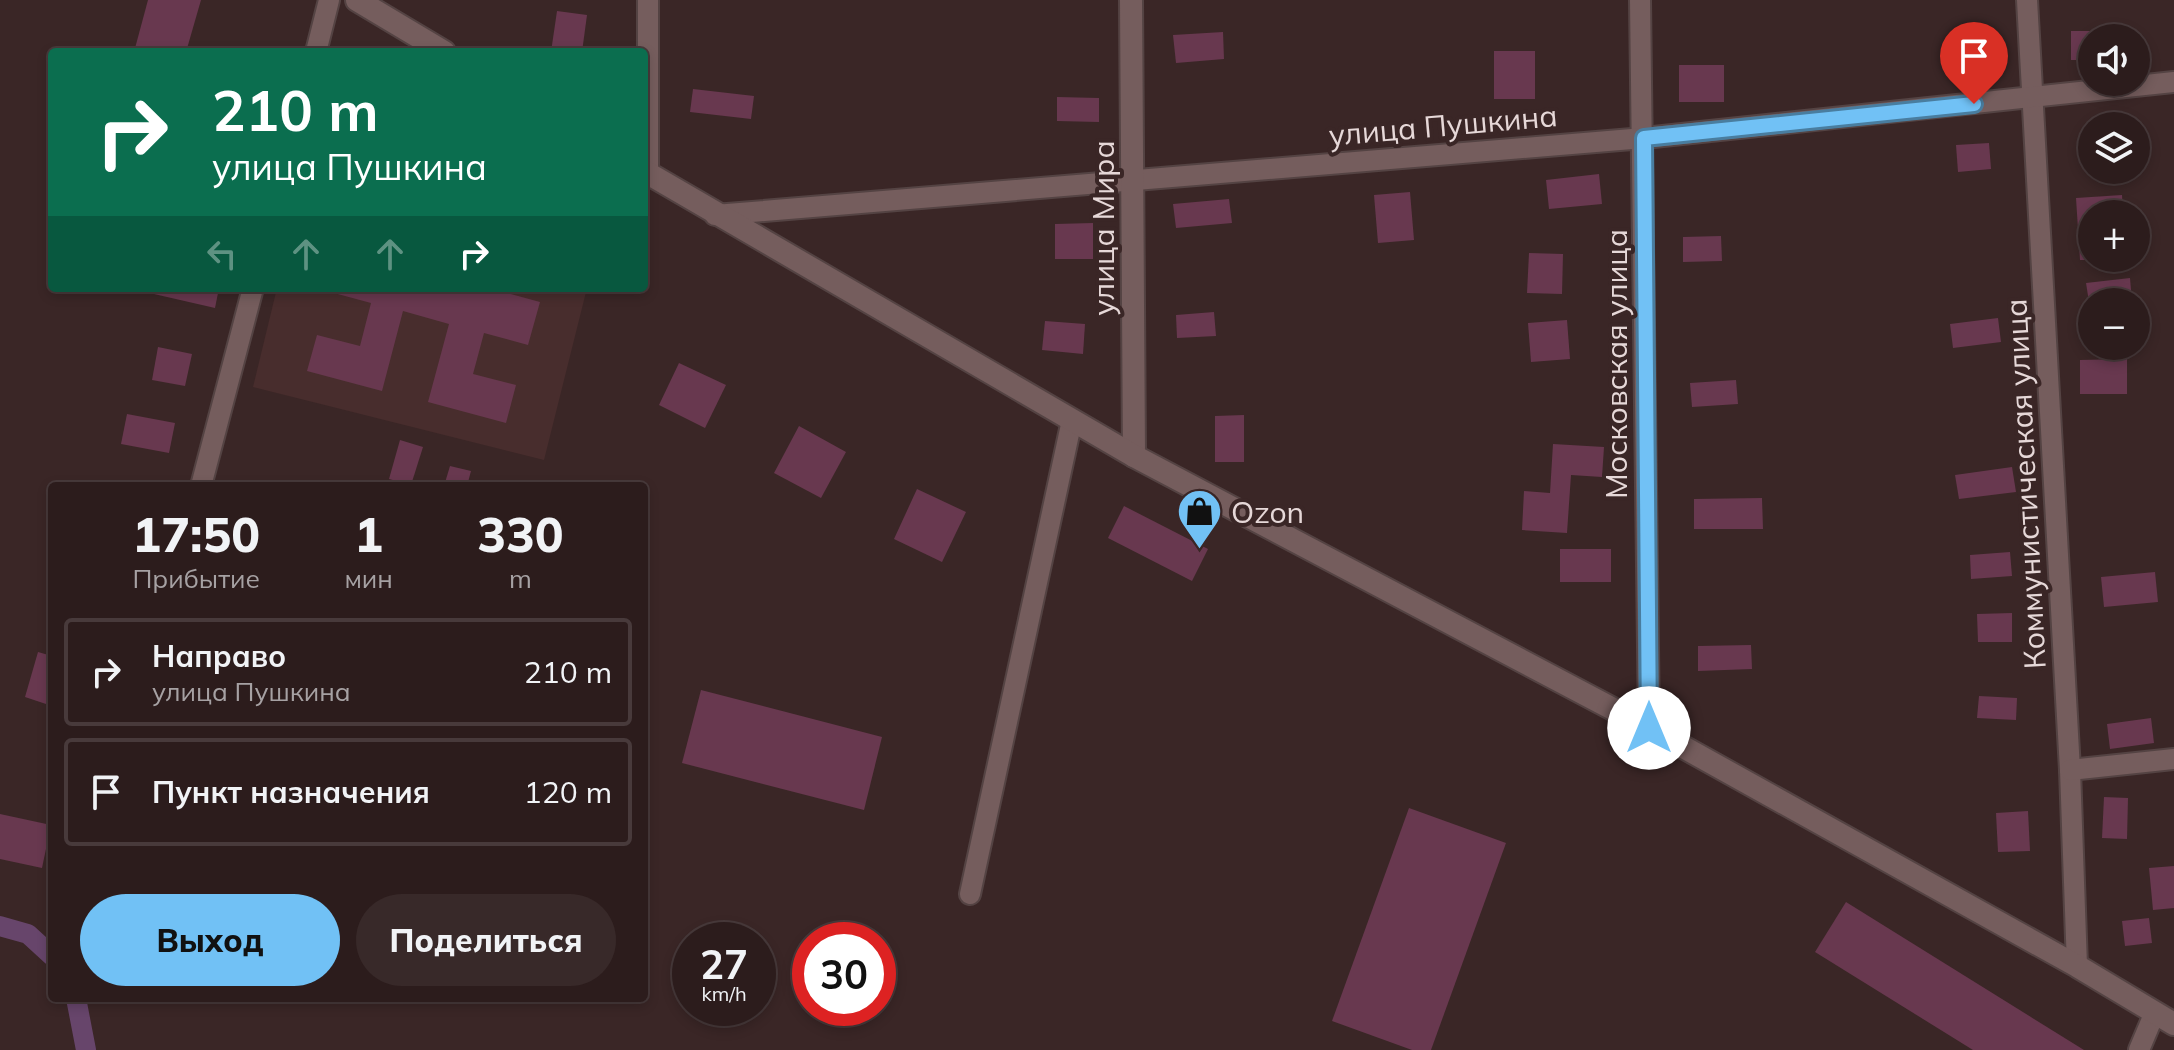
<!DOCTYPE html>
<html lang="ru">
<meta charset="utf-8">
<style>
:root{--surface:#2c1c1c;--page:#382929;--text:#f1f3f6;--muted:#a6a1a3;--line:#483a3b;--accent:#71c1f5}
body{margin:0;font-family:Mulish,sans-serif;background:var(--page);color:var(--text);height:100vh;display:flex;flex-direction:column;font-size:30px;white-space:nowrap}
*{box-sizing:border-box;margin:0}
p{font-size:26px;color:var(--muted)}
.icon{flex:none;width:44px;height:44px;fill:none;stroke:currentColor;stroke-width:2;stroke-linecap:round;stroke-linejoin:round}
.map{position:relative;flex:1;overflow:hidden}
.panel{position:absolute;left:48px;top:482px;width:600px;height:520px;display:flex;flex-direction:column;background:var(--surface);border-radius:8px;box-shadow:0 4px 12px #0003,0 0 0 2px var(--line)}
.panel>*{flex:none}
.guide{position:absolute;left:48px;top:48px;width:600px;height:244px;border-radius:8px;box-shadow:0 4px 12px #0003,0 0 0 2px var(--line);background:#0b6e4f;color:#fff;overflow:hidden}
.tools{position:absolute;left:2078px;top:24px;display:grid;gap:16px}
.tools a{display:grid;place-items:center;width:72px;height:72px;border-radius:50%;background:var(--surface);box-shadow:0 4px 12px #0003,0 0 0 2px var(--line);font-size:40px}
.speed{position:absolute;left:672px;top:922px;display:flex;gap:16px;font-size:40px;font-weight:700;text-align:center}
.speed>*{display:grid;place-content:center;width:104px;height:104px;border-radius:50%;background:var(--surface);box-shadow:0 4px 12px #0003,0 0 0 2px var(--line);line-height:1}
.speed small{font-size:20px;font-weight:400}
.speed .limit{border:12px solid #d22;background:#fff;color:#111}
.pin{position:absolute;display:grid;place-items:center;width:68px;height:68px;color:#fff;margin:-82px -34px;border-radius:50% 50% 50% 0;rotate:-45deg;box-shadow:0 0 8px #0007}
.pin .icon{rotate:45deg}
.me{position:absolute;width:88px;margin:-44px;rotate:0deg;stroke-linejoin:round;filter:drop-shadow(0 0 6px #0008)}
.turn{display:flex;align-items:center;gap:28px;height:168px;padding:0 32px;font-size:36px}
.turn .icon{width:104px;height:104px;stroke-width:2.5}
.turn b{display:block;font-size:56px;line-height:68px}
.lanes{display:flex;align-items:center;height:76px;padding:0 32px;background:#0003;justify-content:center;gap:40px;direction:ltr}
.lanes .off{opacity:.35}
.eta{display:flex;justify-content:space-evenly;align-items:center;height:136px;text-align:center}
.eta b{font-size:48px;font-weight:800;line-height:56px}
.primary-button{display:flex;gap:16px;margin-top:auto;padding:16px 32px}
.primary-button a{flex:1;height:92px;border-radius:48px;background:var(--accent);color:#111;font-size:32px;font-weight:800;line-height:92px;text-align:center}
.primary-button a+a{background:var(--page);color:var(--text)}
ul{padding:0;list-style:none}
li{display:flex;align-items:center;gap:24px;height:108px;margin:0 16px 12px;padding:0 16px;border:4px solid var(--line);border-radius:8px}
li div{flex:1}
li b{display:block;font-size:30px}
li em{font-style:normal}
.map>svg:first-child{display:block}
.built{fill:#482d2d}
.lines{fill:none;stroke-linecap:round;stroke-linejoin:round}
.canal{stroke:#67456b;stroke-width:20}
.building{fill:#68384f}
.minor-casing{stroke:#544343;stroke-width:24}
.tertiary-casing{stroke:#544343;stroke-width:26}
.secondary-casing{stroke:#544343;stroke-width:26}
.minor{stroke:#755d5d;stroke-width:20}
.tertiary{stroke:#755d5d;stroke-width:22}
.secondary{stroke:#755d5d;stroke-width:22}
.route-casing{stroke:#497d9f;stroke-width:20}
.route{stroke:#71c1f5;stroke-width:14}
.labels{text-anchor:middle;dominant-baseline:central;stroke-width:8;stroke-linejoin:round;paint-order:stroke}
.street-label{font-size:30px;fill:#e6d8d8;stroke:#3a2626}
.poi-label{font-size:30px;fill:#e6d8d8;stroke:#3a2626;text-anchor:start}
</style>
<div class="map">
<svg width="2174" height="1050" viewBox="0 0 2174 1050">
<rect width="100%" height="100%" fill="#3a2626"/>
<polygon class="built" points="277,288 587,288 544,460 253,387"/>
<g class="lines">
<g class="canal">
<polyline points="0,926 28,934 52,956"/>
<polyline points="76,998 86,1050"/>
</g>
</g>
<g class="building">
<polygon points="148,0 201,0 186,52 134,52"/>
<polygon points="557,11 587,15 582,52 551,52"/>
<rect x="2071" y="31" width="21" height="29"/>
<polygon points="1223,32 1224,59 1176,63 1173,35"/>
<rect x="1494" y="51" width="41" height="48"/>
<rect x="1679" y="65" width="45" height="37"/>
<polygon points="693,89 754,96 751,119 690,112"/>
<polygon points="1057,97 1099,98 1099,122 1057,121"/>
<polygon points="1989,143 1991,169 1958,172 1956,145"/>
<polygon points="1599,174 1602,204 1549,209 1546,180"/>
<polygon points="1410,192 1414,240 1378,243 1374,195"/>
<polygon points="2122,195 2123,214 2092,214 2092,260 2080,260 2076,198"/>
<polygon points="1229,199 1232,223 1176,228 1173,204"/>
<polygon points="1093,223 1093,259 1055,259 1055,224"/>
<polygon points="1721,236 1722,261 1683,262 1683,237"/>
<polygon points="1529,253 1563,254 1562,294 1527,293"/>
<polygon points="2130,278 2132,302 2089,302 2086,283"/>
<polygon points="154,288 219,288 215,308 154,294"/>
<polygon points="335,288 489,288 540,302 528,345 484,333 473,374 516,385 506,423 428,402 449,324 403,311 382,391 307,371 317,335 360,346 371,303 334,293"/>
<polygon points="1214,312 1216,336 1177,338 1176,315"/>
<polygon points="1998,318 2001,342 1953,348 1950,324"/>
<polygon points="1567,320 1570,359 1531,362 1528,323"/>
<polygon points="1045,321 1085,324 1083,354 1042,350"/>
<polygon points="158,347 192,354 185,386 152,380"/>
<polygon points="2127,359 2127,394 2080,394 2080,360"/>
<polygon points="679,363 726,385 705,428 659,405"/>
<polygon points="1736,380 1738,404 1692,407 1690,383"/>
<polygon points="127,414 175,423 169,453 121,444"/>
<polygon points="1244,415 1244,462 1215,462 1215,416"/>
<polygon points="799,426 846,452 821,498 774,473"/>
<polygon points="400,440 423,447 411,485 389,479"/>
<polygon points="1553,444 1604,447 1602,477 1571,475 1567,533 1522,530 1524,491 1550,493"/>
<polygon points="450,466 471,471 467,486 444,486"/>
<polygon points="2012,467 2016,492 1959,499 1955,475"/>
<polygon points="917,489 966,512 942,562 894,539"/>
<polygon points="1762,498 1763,529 1694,529 1694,499"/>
<polygon points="1124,506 1208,549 1192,581 1108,538"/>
<rect x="1560" y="549" width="51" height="33"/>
<polygon points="2010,552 2012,576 1971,579 1970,555"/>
<polygon points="2155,572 2158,602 2104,607 2101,577"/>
<polygon points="2012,613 2012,642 1978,642 1977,614"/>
<polygon points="1751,645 1752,669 1698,671 1698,646"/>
<polygon points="38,652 52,656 52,706 25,697"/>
<polygon points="701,690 882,737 864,810 682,763"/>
<polygon points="1979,696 2017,698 2016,720 1977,718"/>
<polygon points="2151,718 2154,743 2110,749 2107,724"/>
<polygon points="2104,797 2128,798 2127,839 2102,838"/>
<polygon points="1409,808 1506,843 1431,1050 1412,1050 1332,1021"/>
<polygon points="2028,811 2030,851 1998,852 1996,813"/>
<polygon points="0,814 51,825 42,868 0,859"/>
<polygon points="2174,866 2174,908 2153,910 2149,868"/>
<polygon points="1846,902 2084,1050 1973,1050 1815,952"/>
<polygon points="2149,918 2152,943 2125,946 2122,921"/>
</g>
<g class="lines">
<defs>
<g id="minor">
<polyline points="1640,0 1649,728"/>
<polyline points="2027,0 2070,770 2077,966"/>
<polyline points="316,52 329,0"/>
<polyline points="648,174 648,0"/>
<polyline points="715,215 1644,138 2174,82"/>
<polyline points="201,486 253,288"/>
<polyline points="2070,770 2174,759"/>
<polyline points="970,894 1072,420"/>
<polyline points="2139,1050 2155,1012"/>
</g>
<polyline id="tertiary" points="1131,0 1134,456"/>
<g id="secondary">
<polyline points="357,0 444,52"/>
<polyline points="644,171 1134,456 1649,728 2077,966 2174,1024"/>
</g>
</defs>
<use href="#minor" class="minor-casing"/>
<use href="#tertiary" class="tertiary-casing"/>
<use href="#secondary" class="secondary-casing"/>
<use href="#minor" class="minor"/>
<use href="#tertiary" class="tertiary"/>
<use href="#secondary" class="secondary"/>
</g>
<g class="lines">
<defs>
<polyline id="route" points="1649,728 1644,138 1974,104"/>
</defs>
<use href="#route" class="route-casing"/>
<use href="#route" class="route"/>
</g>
<defs>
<symbol id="shop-pin" viewBox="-11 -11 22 30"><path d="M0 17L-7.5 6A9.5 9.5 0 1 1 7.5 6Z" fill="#71c1f5" stroke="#3a2626"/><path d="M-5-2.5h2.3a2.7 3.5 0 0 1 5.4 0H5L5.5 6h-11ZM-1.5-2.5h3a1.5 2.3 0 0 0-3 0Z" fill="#111"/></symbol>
</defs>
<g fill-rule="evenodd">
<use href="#shop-pin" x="1174" y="486" width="51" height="69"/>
</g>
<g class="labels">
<g class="street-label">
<text transform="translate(1443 125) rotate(-5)">улица Пушкина</text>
<text transform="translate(1103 228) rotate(-90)">улица Мира</text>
<text transform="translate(1616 364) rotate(-90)">Московская улица</text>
<text transform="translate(2025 484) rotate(-93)">Коммунистическая улица</text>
</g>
<g class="poi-label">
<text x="1231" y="512">Ozon</text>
</g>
</g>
</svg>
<div class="tools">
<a><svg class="icon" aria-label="sound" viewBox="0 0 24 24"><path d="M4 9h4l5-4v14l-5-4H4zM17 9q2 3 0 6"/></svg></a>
<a><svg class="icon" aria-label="layers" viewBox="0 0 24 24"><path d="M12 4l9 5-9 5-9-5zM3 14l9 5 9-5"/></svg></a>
<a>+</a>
<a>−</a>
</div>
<div class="speed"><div>27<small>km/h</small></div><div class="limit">30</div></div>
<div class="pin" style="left:1974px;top:104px;background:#d93025"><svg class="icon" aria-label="arrive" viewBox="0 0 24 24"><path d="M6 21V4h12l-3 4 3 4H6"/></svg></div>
<svg class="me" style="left:1649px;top:728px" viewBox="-20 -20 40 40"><circle r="19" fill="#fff"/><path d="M0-13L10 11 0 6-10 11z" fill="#71c1f5"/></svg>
<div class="guide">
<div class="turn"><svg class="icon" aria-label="right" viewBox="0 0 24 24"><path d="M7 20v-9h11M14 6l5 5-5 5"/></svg><div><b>210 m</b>улица Пушкина</div></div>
<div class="lanes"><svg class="icon off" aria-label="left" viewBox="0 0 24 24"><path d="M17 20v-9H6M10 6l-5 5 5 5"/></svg><svg class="icon off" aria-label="ahead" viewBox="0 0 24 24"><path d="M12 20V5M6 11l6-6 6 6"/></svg><svg class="icon off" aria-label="ahead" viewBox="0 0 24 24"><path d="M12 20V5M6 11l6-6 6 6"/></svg><svg class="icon" aria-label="right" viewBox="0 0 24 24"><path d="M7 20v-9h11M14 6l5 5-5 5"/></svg></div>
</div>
<section class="panel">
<div class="eta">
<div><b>17:50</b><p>Прибытие</p></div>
<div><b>1</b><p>мин</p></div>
<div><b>330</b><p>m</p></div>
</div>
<ul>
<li><svg class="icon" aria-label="right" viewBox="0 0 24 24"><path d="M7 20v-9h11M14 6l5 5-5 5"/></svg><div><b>Направо</b><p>улица Пушкина</p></div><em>210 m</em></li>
<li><svg class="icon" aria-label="arrive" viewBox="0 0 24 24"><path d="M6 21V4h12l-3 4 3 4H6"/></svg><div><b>Пункт назначения</b></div><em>120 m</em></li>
</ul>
<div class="primary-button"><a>Выход</a><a>Поделиться</a></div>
</section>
</div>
